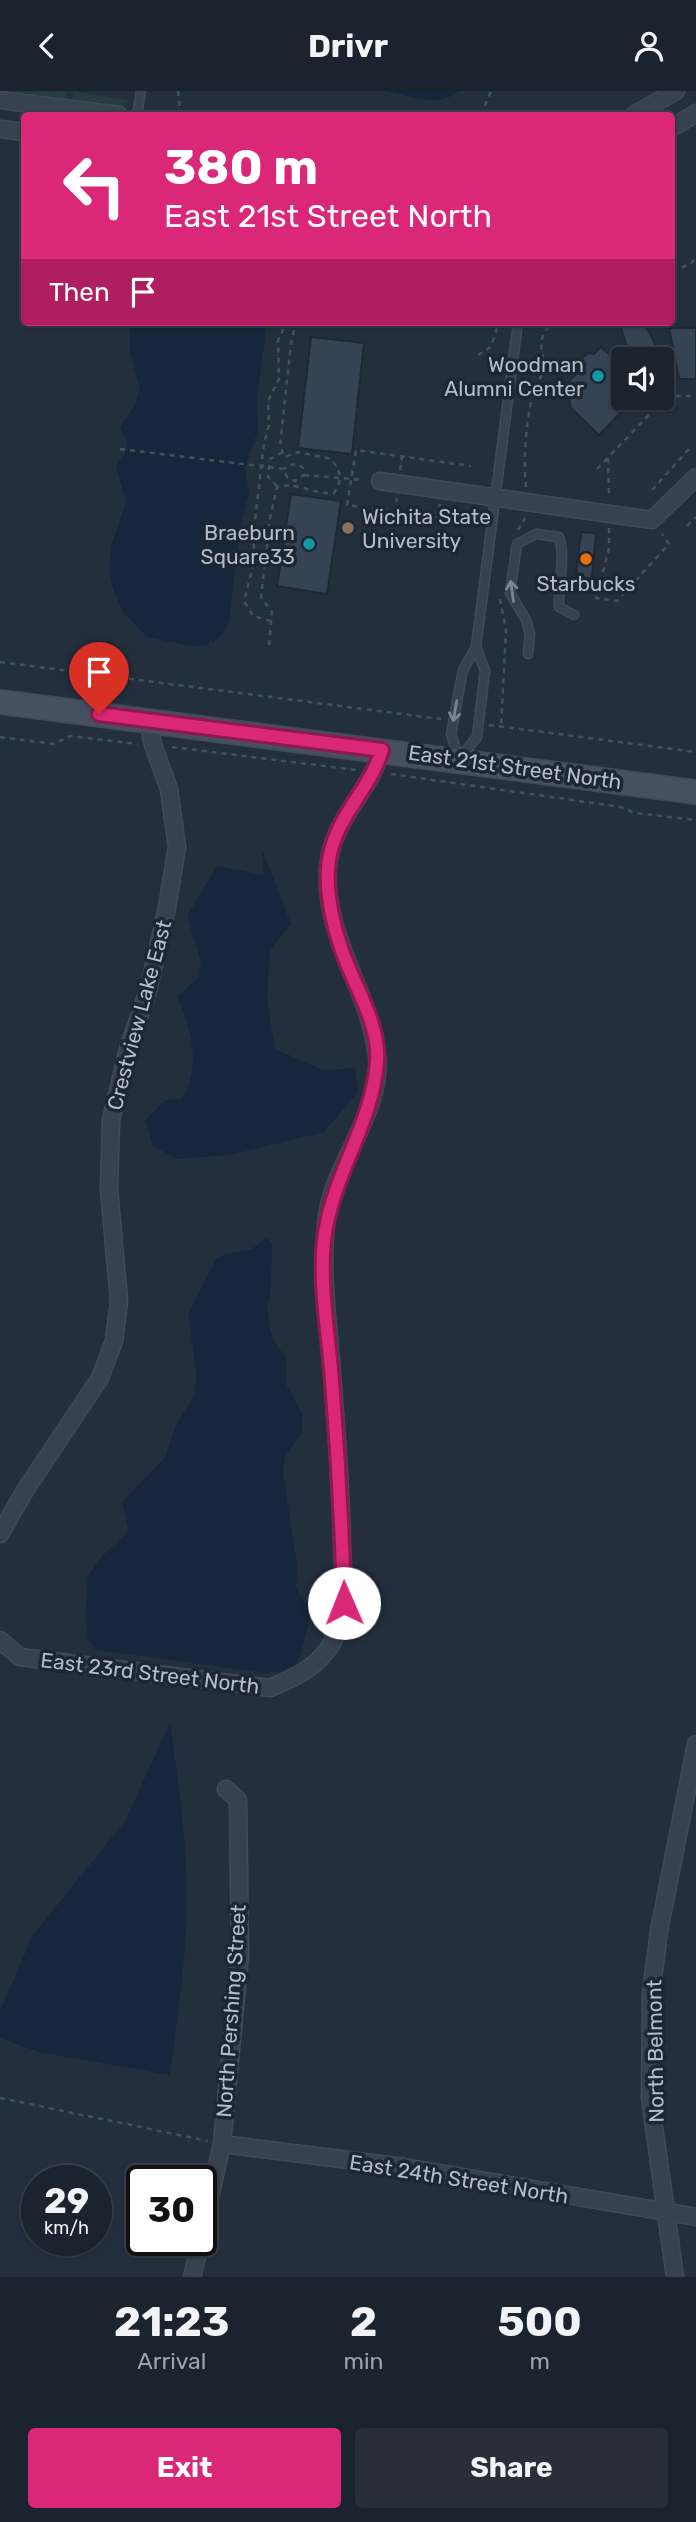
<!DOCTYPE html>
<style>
:root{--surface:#1b232e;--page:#282f3a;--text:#f1f3f6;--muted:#a0a4aa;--line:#39404a;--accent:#db2777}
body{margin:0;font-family:Rubik,sans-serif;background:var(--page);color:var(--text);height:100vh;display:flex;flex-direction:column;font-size:26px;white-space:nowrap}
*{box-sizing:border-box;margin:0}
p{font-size:23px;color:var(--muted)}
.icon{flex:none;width:38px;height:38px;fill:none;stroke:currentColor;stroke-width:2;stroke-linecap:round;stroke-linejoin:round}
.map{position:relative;height:2186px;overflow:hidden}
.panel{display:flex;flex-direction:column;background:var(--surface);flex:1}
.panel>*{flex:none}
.top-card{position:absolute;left:21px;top:21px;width:654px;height:214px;border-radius:7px;box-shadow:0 2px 5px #0004,0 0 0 2px var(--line);background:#db2777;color:#fff;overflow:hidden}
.buttons{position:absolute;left:611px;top:256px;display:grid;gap:14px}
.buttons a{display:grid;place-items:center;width:63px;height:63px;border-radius:7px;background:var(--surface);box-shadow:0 2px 5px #0004,0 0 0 2px var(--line);font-size:35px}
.speed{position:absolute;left:21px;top:2074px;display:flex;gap:14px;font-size:35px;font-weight:700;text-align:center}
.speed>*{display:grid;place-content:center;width:91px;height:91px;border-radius:50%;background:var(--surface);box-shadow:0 2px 5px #0004,0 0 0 2px var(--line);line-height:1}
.speed small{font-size:18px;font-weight:400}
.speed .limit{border:4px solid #111;border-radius:10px;background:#fff;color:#111}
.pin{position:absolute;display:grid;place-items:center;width:60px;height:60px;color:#fff;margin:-72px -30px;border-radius:50% 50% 50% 0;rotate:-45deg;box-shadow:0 0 7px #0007}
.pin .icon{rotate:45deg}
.me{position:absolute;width:77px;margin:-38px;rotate:359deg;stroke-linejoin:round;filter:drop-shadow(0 0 5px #0008)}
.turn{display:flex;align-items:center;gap:24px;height:147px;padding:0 28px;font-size:32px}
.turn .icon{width:91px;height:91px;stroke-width:2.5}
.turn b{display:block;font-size:49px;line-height:60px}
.then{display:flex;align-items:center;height:66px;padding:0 28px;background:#0003;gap:14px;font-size:26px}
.eta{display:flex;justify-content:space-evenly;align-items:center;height:119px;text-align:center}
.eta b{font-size:42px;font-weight:700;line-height:49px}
.action{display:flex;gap:14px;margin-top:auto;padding:14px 28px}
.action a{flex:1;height:80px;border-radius:7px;background:var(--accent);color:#fff;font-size:28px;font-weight:700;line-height:80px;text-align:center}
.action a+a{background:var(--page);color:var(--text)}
header{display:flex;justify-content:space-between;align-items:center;height:91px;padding:0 28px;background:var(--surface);font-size:32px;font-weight:700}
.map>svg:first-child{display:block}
.green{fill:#263c3f}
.water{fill:#17263c}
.building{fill:#364354;stroke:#1f2835;stroke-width:2}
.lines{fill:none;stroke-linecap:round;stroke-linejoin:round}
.lane-casing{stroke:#414a57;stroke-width:11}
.street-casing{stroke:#414a57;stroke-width:19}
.secondary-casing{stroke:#414a57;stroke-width:26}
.path{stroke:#3f5557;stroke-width:2.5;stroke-dasharray:5 5;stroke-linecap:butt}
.lane{stroke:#38414e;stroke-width:8}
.street{stroke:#38414e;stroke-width:16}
.secondary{stroke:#465061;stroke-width:23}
.oneway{stroke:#7c8592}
.route-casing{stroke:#8e194d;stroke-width:18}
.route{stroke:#db2777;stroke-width:12}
.culture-dot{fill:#0f9aa8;stroke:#1d2633;stroke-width:2.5}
.education-dot{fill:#8d6e63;stroke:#1d2633;stroke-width:2.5}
.food-dot{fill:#e8710a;stroke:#1d2633;stroke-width:2.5}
.labels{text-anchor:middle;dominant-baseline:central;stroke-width:7;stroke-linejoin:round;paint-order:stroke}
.poi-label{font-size:21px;fill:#b4bcc9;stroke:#1d2633;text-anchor:end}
.street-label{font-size:21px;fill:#b4bcc9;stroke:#1d2633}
</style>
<header><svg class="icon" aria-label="back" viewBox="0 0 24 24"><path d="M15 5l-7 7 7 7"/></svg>Drivr<svg class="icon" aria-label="person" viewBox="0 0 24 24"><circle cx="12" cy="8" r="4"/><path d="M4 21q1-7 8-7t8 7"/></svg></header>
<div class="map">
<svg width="696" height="2186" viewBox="0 0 696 2186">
<rect width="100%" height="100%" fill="#242f3e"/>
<g class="green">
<polygon points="66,0 64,10 31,5 26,1 23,4 0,1"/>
<polygon points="73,0 128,9 127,13 120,17 72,11"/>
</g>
<g class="water">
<path d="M385,0H459C435,19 412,4 385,0Z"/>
<path d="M129,231H267L257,308L258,339L245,377L249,404L241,432L229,529L225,541L213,551L210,549L208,554L197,556L147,546L123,521L113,498L109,478L111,455L126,411L116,375C129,358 130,356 120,336L135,315L140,298L130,260Z"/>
<path d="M262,758L291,833L270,859L267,909L275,958L323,979L355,977L358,1001L324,1041L230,1064L177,1068L153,1055L145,1029L165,1009L182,1008C201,974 192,940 177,906L199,886L201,871L187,825L217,775L264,784Z"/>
<polygon points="267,1147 272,1153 271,1200 267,1215 270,1238 273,1248 286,1267 286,1293 303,1324 302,1342 285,1364 283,1382 297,1473 296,1496 309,1521 309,1531 300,1566 295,1574 278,1581 265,1582 96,1559 88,1548 85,1526 88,1485 101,1466 129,1440 122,1411 164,1368 176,1334 194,1305 197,1285 188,1224 216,1168 225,1163 252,1158"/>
<path d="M170,1632C181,1706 191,1781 185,1856C182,1899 175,1941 170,1984L39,1961L0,1947V1920L33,1844L125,1730Z"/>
</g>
<g class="building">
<polygon points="636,231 643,231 664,268 631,268 620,234"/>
<polygon points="669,237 696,237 696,288 679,288"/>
<polygon points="311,246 364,252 352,363 298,357"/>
<polygon points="601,256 623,276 623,306 636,306 599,344 570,316 570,310 561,298 576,283 569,279 588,262 594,263"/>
<polygon points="291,403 341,410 327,503 277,495"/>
<polygon points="581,441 596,442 591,495 575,494"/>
</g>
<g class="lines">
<defs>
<g id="lane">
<polyline points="137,24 141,0"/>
<polyline points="476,556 485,580 477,646 459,668 451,643 463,579 476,556 518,231"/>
<path d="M528,563L530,543L526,529L510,502L517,453L536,443L559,446C566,468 558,492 559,516L574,524"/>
</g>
<g id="street">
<polyline points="0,9 119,24"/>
<polyline points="634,24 676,0"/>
<polyline points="672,37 696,22"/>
<polyline points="0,38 24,41"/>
<polyline points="380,390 652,429 696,386"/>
<polyline points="0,1443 26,1398 100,1287 114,1250 119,1210 109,1098 111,1029 128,958 148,900 167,817 177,756 169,698 153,654 148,629"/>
<path d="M0,1549L20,1566L270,1597C296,1586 317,1577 332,1552C349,1523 343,1484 342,1453C341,1387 335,1323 330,1257C326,1213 321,1170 327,1126C333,1073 383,1021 377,965C370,900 323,845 328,777C332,727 369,703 382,659"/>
<polyline points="222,2053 404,2076 696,2126"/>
<polyline points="201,2146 222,2053 240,1864 238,1709 226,1698"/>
<polyline points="192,2186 201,2149"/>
<polyline points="675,2186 650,2007 651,1903 659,1840 696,1653"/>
</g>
<polyline id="secondary" points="0,611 696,701"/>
</defs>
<use href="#lane" class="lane-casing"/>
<use href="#street" class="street-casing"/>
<use href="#secondary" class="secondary-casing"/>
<g class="path">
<polyline points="178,0 180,18"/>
<polyline points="481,24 491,0"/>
<polyline points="672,179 689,174 696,167"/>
<polyline points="478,264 491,256 499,231"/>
<polyline points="120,358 284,378 287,386 295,390 304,384 303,377 298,373 289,374 284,378"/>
<polyline points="608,367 609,406"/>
<polyline points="597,378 667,305 696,305"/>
<polyline points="400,379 402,366"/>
<polyline points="304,384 364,389"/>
<polyline points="277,395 268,386 270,368 283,361"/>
<path d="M526,396C523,366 526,332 533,302C535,295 540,289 542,282C547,259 532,252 553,231"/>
<polyline points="652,399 689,358"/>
<polyline points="395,421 397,407"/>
<polyline points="438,427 440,413"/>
<polyline points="466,430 347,414 356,359 471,375"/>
<polyline points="687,435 696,426"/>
<polyline points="609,437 609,457 596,507 617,510 669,453 662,443"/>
<polyline points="518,439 525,427"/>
<polyline points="500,508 506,539 501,636"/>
<polyline points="271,530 253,525 244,510 255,468 253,445 264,353 269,334 268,310 279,288 278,249 285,235 292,231"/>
<path d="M269,554L272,521L261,506L270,427L277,396C295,390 315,404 334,402C343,388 341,381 331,368L298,361L285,366L280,355L291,252L296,231"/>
<polyline points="0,571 441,628"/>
<polyline points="489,634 696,661"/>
<polyline points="0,646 54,653 70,645 138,653"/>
<polyline points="172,656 356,679"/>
<polyline points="391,683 621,716 635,722 696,729"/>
<polyline points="0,2007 208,2050"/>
</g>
<use href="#lane" class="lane"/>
<use href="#street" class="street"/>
<use href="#secondary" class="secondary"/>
</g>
<defs><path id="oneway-shaft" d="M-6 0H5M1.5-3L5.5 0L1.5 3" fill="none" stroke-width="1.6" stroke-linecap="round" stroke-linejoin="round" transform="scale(1.75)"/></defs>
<g class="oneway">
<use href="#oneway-shaft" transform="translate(512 500) rotate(-98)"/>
<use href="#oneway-shaft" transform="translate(455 620) rotate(100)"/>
</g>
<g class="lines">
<defs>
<path id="route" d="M99,623L382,659C369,702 332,727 328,777C326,807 335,843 346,870C358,901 380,937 377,971C372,1038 325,1094 323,1163C321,1204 329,1248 332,1290C338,1364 342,1437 344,1512"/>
</defs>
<use href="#route" class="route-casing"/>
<use href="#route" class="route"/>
</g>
<g class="culture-dot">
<circle cx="598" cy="285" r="7"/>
<circle cx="309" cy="453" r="7"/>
</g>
<circle class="education-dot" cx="348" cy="437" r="7"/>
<circle class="food-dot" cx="586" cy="468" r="7"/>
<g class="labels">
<g class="poi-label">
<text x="584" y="273">Woodman<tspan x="584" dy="24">Alumni Center</tspan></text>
<text x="362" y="425" text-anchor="start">Wichita State<tspan x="362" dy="24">University</tspan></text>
<text x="295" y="441">Braeburn<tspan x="295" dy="24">Square33</tspan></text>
<text x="586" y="492" text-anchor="middle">Starbucks</text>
</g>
<g class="street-label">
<text transform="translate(515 676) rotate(8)">East 21st Street North</text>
<text transform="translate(139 924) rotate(-75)">Crestview Lake East</text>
<text transform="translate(150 1582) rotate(7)">East 23rd Street North</text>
<text transform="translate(231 1920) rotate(-86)">North Pershing Street</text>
<text transform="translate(655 1960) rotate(-91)">North Belmont</text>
<text transform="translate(459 2088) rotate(9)">East 24th Street North</text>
</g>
</g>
</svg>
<div class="buttons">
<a><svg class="icon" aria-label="sound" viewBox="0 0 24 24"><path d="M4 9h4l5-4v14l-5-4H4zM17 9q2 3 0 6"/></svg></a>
</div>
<div class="speed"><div>29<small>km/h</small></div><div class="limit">30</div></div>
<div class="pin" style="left:99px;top:623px;background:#d93025"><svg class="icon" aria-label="arrive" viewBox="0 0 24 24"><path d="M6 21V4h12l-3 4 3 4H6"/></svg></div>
<svg class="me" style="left:344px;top:1512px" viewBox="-20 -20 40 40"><circle r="19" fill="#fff"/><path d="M0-13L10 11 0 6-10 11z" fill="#db2777"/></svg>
<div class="top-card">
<div class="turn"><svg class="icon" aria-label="left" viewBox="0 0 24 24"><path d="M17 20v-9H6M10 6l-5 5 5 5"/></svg><div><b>380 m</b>East 21st Street North</div></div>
<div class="then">Then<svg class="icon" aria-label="arrive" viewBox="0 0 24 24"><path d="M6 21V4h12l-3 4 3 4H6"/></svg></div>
</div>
</div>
<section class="panel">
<div class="eta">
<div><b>21:23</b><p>Arrival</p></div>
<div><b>2</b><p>min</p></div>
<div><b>500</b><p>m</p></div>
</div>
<div class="action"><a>Exit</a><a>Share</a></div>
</section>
